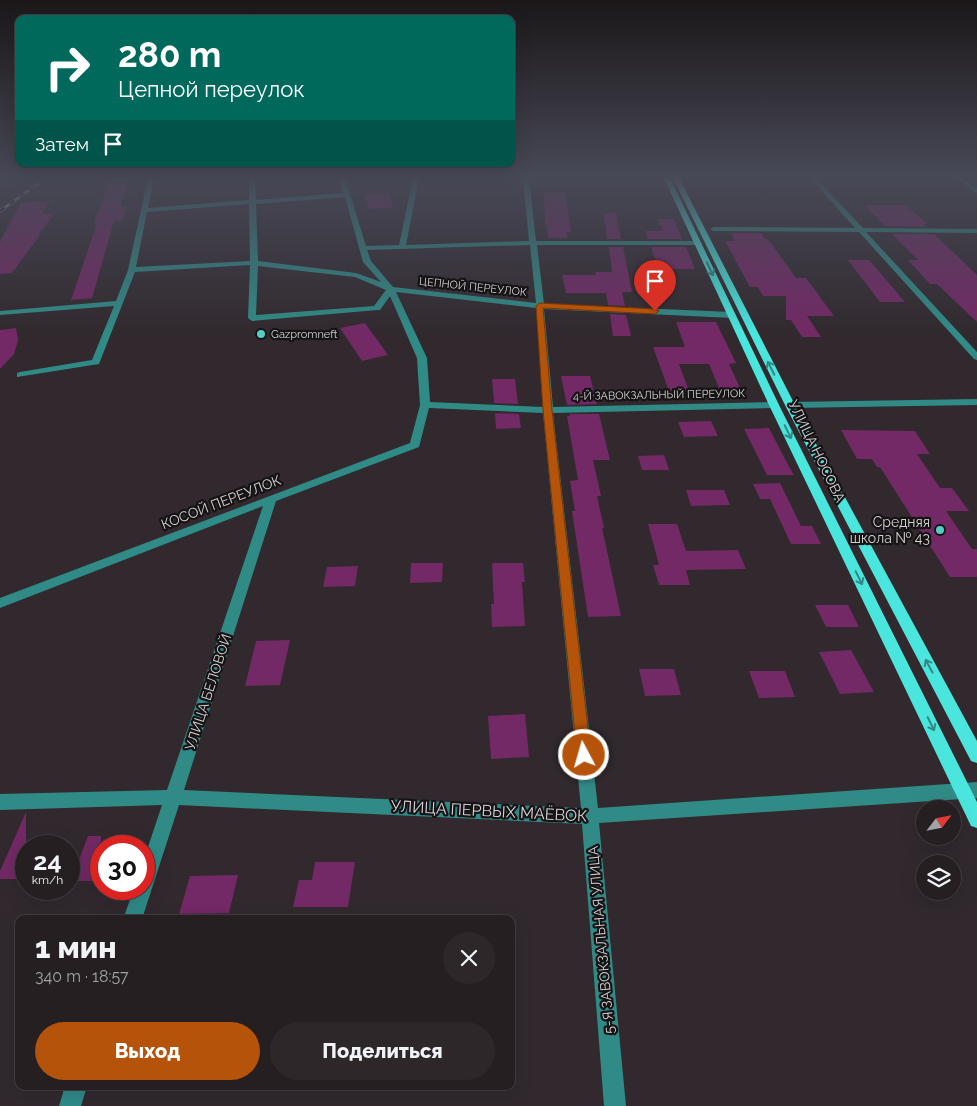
<!DOCTYPE html>
<html lang="ru">
<meta charset="utf-8">
<style>
:root{--surface:#251f22;--page:#2d272a;--text:#f1f3f6;--muted:#a3a2a5;--line:#423d40;--accent:#b45309}
body{margin:0;font-family:Raleway,sans-serif;background:var(--page);color:var(--text);height:100vh;display:flex;flex-direction:column;font-size:19px;white-space:nowrap}
*{box-sizing:border-box;margin:0}
p{font-size:16px;color:var(--muted)}
.icon{flex:none;width:28px;height:28px;fill:none;stroke:currentColor;stroke-width:2;stroke-linecap:round;stroke-linejoin:round}
.map{position:relative;flex:1;overflow:hidden}
.side{position:absolute;left:15px;top:915px;width:500px;height:175px;display:flex;flex-direction:column;background:var(--surface);border-radius:10px;box-shadow:0 5px 20px #0002,0 0 0 1px var(--line)}
.side>*{flex:none}
.guide{position:absolute;left:15px;top:15px;width:500px;height:152px;border-radius:10px;box-shadow:0 5px 20px #0002,0 0 0 1px var(--line);background:#00695c;color:#fff;overflow:hidden}
.needle{width:32px;rotate:58deg}
.tools{position:absolute;left:916px;top:800px;display:grid;gap:10px}
.tools a{display:grid;place-items:center;width:45px;height:45px;border-radius:50%;background:var(--surface);box-shadow:0 5px 20px #0002,0 0 0 1px var(--line);font-size:25px}
.speed{position:absolute;left:15px;top:835px;display:flex;gap:10px;font-size:25px;font-weight:700;text-align:center}
.speed>*{display:grid;place-content:center;width:65px;height:65px;border-radius:50%;background:var(--surface);box-shadow:0 5px 20px #0002,0 0 0 1px var(--line);line-height:1}
.speed small{font-size:12px;font-weight:400}
.speed .limit{border:8px solid #d22;background:#fff;color:#111}
.pin{position:absolute;display:grid;place-items:center;width:42px;height:42px;color:#fff;margin:-51px -21px;border-radius:50% 50% 50% 0;rotate:-45deg;box-shadow:0 0 5px #0007}
.pin .icon{rotate:45deg}
.me{position:absolute;width:55px;margin:-28px;rotate:354deg;stroke-linejoin:round;filter:drop-shadow(0 0 4px #0008)}
.turn{display:flex;align-items:center;gap:18px;height:105px;padding:0 20px;font-size:22px}
.turn .icon{width:65px;height:65px;stroke-width:2.5}
.turn b{display:block;font-size:35px;line-height:42px}
.then{display:flex;align-items:center;height:48px;padding:0 20px;background:#0003;gap:10px;font-size:19px}
.round{display:grid;place-items:center;flex:none;width:52px;height:52px;border-radius:26px;background:var(--page)}
.headline{display:flex;align-items:center;justify-content:space-between;height:85px;padding:0 20px}
h1{font-size:30px;font-weight:800;line-height:38px}
.action{display:flex;gap:10px;margin-top:auto;padding:10px 20px}
.action a{flex:1;height:58px;border-radius:30px;background:var(--accent);color:#fff;font-size:20px;font-weight:800;line-height:58px;text-align:center}
.action a+a{background:var(--page);color:var(--text)}
.map>svg:first-child{display:block}
.building{fill:#722965}
.lines{fill:none;stroke-linecap:round;stroke-linejoin:round}
.minor{fill:#308b87;fill-rule:evenodd}
.major{fill:#4ae6de;fill-rule:evenodd}
.rail-casing{stroke:#9e989c;stroke-width:3}
.rail{stroke:#161315;stroke-width:2;stroke-dasharray:6;stroke-linecap:butt}
.oneway{stroke:#338784}
.route{fill:#b45309;stroke:#753606}
.poi-dot{fill:#54cdc7;stroke:#161315;stroke-width:2}
.labels{text-anchor:middle;dominant-baseline:central;stroke-width:4.5;stroke-linejoin:round;paint-order:stroke}
.far-street-label{font-size:11px;fill:#d7d2d6;stroke:#161315}
.far-poi-label{font-size:11px;fill:#d7d2d6;stroke:#161315;text-anchor:start}
.street-label{font-size:14px;fill:#d7d2d6;stroke:#161315}
.poi-label{font-size:14px;fill:#d7d2d6;stroke:#161315;text-anchor:end}
.near-street-label{font-size:16px;fill:#d7d2d6;stroke:#161315}
</style>
<div class="map">
<svg width="977" height="1106" viewBox="0 0 977 1106">
<rect width="100%" height="100%" fill="#31292e"/>
<g class="building">
<polygon points="111,178 129,178 120,207 127,206 122,221 114,221 92,298 71,300 97,223 94,223"/>
<polygon points="544,192 565,192 571,232 566,232 567,238 548,238 547,225 545,225"/>
<polygon points="389,193 393,208 368,209 364,194"/>
<polygon points="49,201 42,214 54,214 38,235 40,235 12,273 0,274 0,242 21,203"/>
<polygon points="864,205 905,205 928,224 923,224 926,227 885,226"/>
<polygon points="616,212 621,239 607,239 604,214"/>
<polygon points="658,219 674,219 682,239 648,239 646,231 663,231"/>
<polygon points="731,233 761,233 765,239 768,239 796,278 806,278 834,316 807,316 821,337 802,337 791,320 786,320 786,296 763,296 758,287 750,287 725,241 735,241"/>
<polygon points="892,234 934,234 977,275 977,322 937,284 930,284 908,260 918,260"/>
<polygon points="609,247 623,247 632,292 622,292 625,306 608,305 606,293 566,293 562,275 596,275 595,272 612,272"/>
<polygon points="651,247 686,247 695,269 659,269"/>
<polygon points="848,260 869,260 905,302 880,302"/>
<polygon points="610,314 626,315 631,336 613,336"/>
<polygon points="676,322 716,322 736,363 729,364 740,388 719,388 709,364 679,364 689,391 669,391 653,347 685,347"/>
<polygon points="365,323 388,355 362,361 340,328"/>
<polygon points="16,328 18,340 14,354 0,369 0,330"/>
<polygon points="561,376 590,376 597,404 567,405"/>
<polygon points="492,379 515,379 518,404 494,403"/>
<polygon points="495,413 519,414 521,428 496,429"/>
<polygon points="570,414 599,414 610,460 593,460 601,496 597,496 604,528 602,528 621,616 588,617 572,511 575,511 570,481 578,480 567,416 570,416"/>
<polygon points="711,421 718,436 684,437 678,422"/>
<polygon points="769,428 786,461 794,475 767,475 744,429"/>
<polygon points="841,430 915,431 930,454 917,454 940,488 952,488 969,511 946,511 972,549 977,549 977,577 950,577 880,467 877,467 872,459 857,459"/>
<polygon points="664,455 669,470 642,470 638,456"/>
<polygon points="780,483 801,526 812,526 821,544 791,544 770,499 760,499 753,484"/>
<polygon points="686,490 724,490 730,505 691,506"/>
<polygon points="648,524 677,524 686,551 738,550 746,569 686,570 690,585 659,585 653,565 659,565"/>
<polygon points="411,563 443,563 442,582 410,583"/>
<polygon points="492,563 523,563 525,582 522,582 525,626 492,627 491,604 494,604"/>
<polygon points="358,566 355,586 323,587 327,567"/>
<polygon points="815,605 848,605 859,627 826,627"/>
<polygon points="290,640 280,685 245,686 256,641"/>
<polygon points="851,650 874,692 840,694 819,652"/>
<polygon points="639,669 674,669 681,695 645,696"/>
<polygon points="749,671 785,671 795,697 759,698"/>
<polygon points="525,714 529,757 491,759 488,716"/>
<polygon points="26,812 26,879 0,879 0,871"/>
<polygon points="88,836 101,836 101,881 71,881"/>
<polygon points="315,862 355,862 348,907 293,907 299,880 312,880"/>
<polygon points="238,875 229,913 179,914 190,876"/>
</g>
<g class="lines">
<g class="minor">
<path d="M148,178H154L148,208L249,200V178H255L256,200L343,193L339,178H345L366,246L399,245L413,178H419L406,245L529,241L523,178H529L536,241H698L702,243L698,245H537L544,304L732,312L736,315L732,318L544,309L553,407L774,402L779,405L774,408L553,413L598,808L977,782V798L599,823L626,1106H604L582,824L179,805L142,919H123L134,889H144V859L162,805L0,810V794L167,790L263,506L0,608V598L410,443L420,405L417,358L390,296L380,310H377L252,321L248,318L250,265L135,272L99,364L17,377V373L20,372L92,360L114,306L0,315V311L116,301L128,270ZM345,197L363,262L381,282L356,273L258,261L256,204ZM249,204L250,261L136,267L147,212ZM530,245L536,303L393,287L371,261L367,250ZM258,266L355,277L386,290L374,306L256,315ZM396,292L536,308L543,407L430,402L427,358ZM429,408L543,413L581,808L184,790L276,501L419,447Z"/>
<polygon points="810,178 816,178 863,228 977,229 977,233 866,232 977,352 977,360 974,359 859,232 713,231 710,229 713,227 855,228"/>
<polygon points="956,178 963,178 977,189 977,194"/>
<polygon points="977,399 977,405 790,408 785,405 790,402"/>
<polygon points="65,1086 87,1086 81,1106 59,1106"/>
</g>
<g class="major">
<polygon points="664,178 670,178 779,405 977,802 977,828 971,826 769,405"/>
<polygon points="673,178 679,178 795,405 977,741 977,763 971,761 785,405"/>
</g>
<defs>
<polyline id="rail" points="0,211 46,178"/>
</defs>
<use href="#rail" class="rail-casing"/>
<use href="#rail" class="rail"/>
</g>
<defs><path id="oneway-shaft" d="M-6 0H5M1.5-3L5.5 0L1.5 3" fill="none" stroke-width="1.6" stroke-linecap="round" stroke-linejoin="round" transform="scale(1.25)"/></defs>
<g class="oneway">
<use href="#oneway-shaft" transform="translate(710 269) rotate(65)"/>
<use href="#oneway-shaft" transform="translate(771 368) rotate(-117)"/>
<use href="#oneway-shaft" transform="translate(788 432) rotate(64)"/>
<use href="#oneway-shaft" transform="translate(859 578) rotate(64)"/>
<use href="#oneway-shaft" transform="translate(929 666) rotate(-118)"/>
<use href="#oneway-shaft" transform="translate(931 724) rotate(64)"/>
</g>
<linearGradient id="sky" x2="0" y2="1"><stop stop-color="#1b1719"/><stop offset="0.53" stop-color="#484957"/><stop offset="1" stop-color="#484957" stop-opacity="0"/></linearGradient>
<rect width="977" height="333" fill="url(#sky)"/>
<polygon class="route" points="540,303 655,309 659,311 655,314 543,308 552,410 591,755 589,759 584,761 579,759 577,755 543,410 536,306"/>
<g class="poi-dot">
<circle cx="261" cy="334" r="5"/>
<circle cx="940" cy="530" r="5"/>
</g>
<g class="labels">
<g class="far-street-label">
<text transform="translate(473 287) rotate(6)">ЦЕПНОЙ ПЕРЕУЛОК</text>
<text transform="translate(659 395) rotate(-1)">4-Й ЗАВОКЗАЛЬНЫЙ ПЕРЕУЛОК</text>
</g>
<g class="far-poi-label">
<text x="271" y="334">Gazpromneft</text>
</g>
<g class="street-label">
<text transform="translate(817 451) rotate(64)">УЛИЦА НОСОВА</text>
<text transform="translate(221 502) rotate(-21)">КОСОЙ ПЕРЕУЛОК</text>
<text transform="translate(208 692) rotate(-72)">УЛИЦА БЕЛОВОЙ</text>
<text transform="translate(601 940) rotate(-95)">5-Я ЗАВОКЗАЛЬНАЯ УЛИЦА</text>
</g>
<g class="poi-label">
<text x="930" y="522">Средняя<tspan x="930" dy="16">школа № 43</tspan></text>
</g>
<g class="near-street-label">
<text transform="translate(489 811) rotate(3)">УЛИЦА ПЕРВЫХ МАЁВОК</text>
</g>
</g>
</svg>
<div class="tools">
<a><svg class="needle" viewBox="-14 -14 28 28"><path d="M0-13l5 13h-10z" fill="#e53935"/><path d="M0 13l5-13h-10z" fill="#a3a2a5"/></svg></a>
<a><svg class="icon" aria-label="layers" viewBox="0 0 24 24"><path d="M12 4l9 5-9 5-9-5zM3 14l9 5 9-5"/></svg></a>
</div>
<div class="speed"><div>24<small>km/h</small></div><div class="limit">30</div></div>
<div class="pin" style="left:655px;top:311px;background:#d93025"><svg class="icon" aria-label="arrive" viewBox="0 0 24 24"><path d="M6 21V4h12l-3 4 3 4H6"/></svg></div>
<svg class="me" style="left:584px;top:755px" viewBox="-20 -20 40 40"><circle r="17" fill="#b45309" stroke="#fff" stroke-width="3"/><path d="M0-11L8 9 0 5-8 9z" fill="#fff"/></svg>
<div class="guide">
<div class="turn"><svg class="icon" aria-label="right" viewBox="0 0 24 24"><path d="M7 20v-9h11M14 6l5 5-5 5"/></svg><div><b>280 m</b>Цепной переулок</div></div>
<div class="then">Затем<svg class="icon" aria-label="arrive" viewBox="0 0 24 24"><path d="M6 21V4h12l-3 4 3 4H6"/></svg></div>
</div>
<section class="side">
<div class="headline"><div><h1>1 мин</h1><p>340 m · 18:57</p></div><a class="round"><svg class="icon" aria-label="close" viewBox="0 0 24 24"><path d="M6 6l12 12M18 6L6 18"/></svg></a></div>
<div class="action"><a>Выход</a><a>Поделиться</a></div>
</section>
</div>
